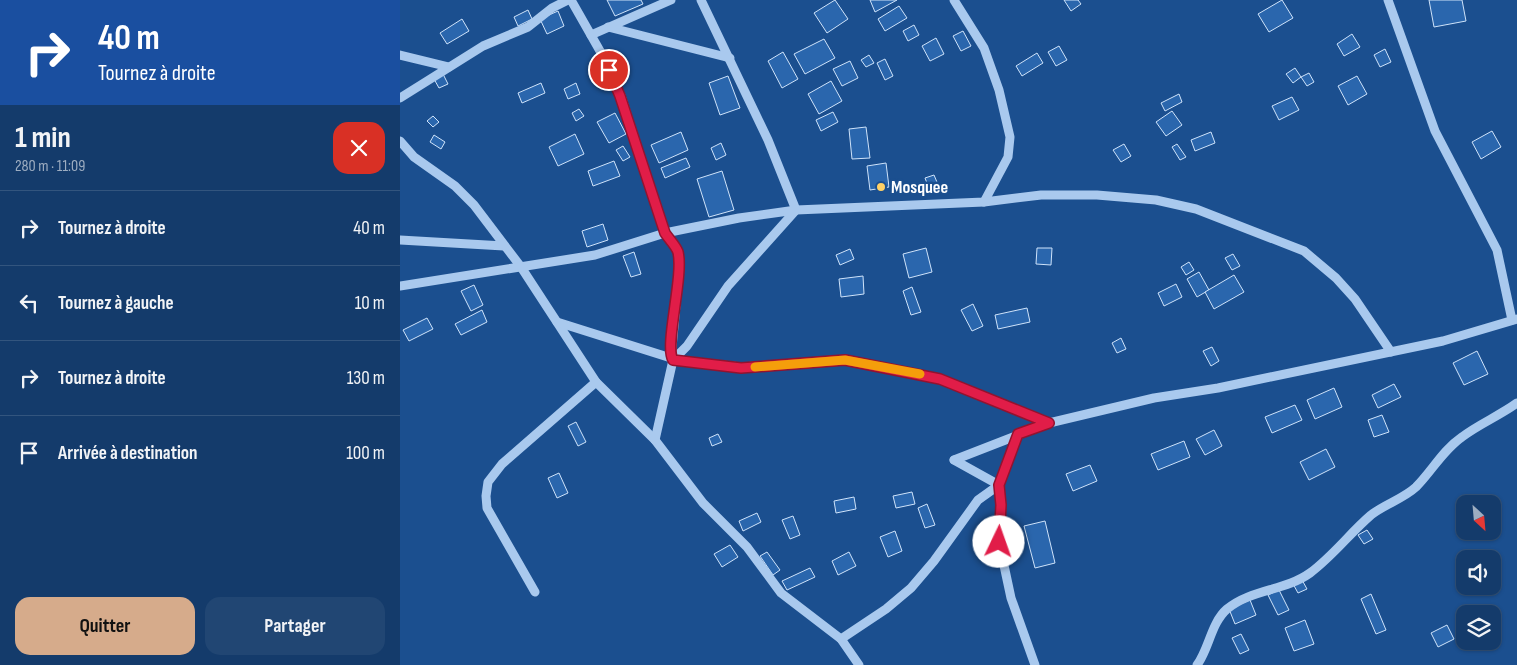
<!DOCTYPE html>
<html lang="fr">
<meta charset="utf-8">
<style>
:root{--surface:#143b6b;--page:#214673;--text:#f1f3f6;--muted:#9dadc1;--line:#33557e;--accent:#d6ab8b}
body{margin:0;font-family:"Sofia Sans Condensed",sans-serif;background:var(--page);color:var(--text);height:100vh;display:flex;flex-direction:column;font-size:19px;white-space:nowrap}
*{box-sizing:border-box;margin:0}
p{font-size:16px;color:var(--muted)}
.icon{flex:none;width:28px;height:28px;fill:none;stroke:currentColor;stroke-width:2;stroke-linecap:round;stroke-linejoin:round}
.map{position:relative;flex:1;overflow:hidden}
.drawer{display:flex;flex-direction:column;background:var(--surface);width:400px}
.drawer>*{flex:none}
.top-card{background:#1a4fa0;color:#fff;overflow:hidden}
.needle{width:32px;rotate:154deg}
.buttons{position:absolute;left:1056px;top:495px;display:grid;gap:10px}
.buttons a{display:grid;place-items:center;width:45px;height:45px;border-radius:10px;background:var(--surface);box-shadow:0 1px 4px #0004,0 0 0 1px var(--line);font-size:25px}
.pin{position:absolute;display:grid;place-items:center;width:42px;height:42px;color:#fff;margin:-21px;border:2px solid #fff;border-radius:50%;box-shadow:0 1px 5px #0007}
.me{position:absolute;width:55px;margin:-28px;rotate:3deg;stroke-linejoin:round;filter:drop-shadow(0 0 4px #0008)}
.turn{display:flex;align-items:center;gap:18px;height:105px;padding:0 15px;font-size:22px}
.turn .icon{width:65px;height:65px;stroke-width:2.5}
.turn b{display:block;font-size:35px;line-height:42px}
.round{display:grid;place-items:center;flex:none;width:52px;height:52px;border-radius:15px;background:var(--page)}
.headline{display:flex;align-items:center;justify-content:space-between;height:85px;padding:0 15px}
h1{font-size:30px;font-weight:700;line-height:38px}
.cta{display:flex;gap:10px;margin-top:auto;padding:10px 15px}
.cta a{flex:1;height:58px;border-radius:15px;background:var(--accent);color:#111;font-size:20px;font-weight:700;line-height:58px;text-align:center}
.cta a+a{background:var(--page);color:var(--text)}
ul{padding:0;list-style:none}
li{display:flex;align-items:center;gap:15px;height:75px;padding:0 15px;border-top:1px solid var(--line)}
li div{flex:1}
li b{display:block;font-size:19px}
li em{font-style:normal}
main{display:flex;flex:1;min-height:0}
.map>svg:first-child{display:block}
.building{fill:#2a66ad;stroke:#cfe3fa}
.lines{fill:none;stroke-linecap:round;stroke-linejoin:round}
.minor{stroke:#a9c9ee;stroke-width:9}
.route-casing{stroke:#92132f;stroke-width:12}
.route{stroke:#e11d48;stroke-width:9}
.slow{stroke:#f59e0b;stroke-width:9}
.poi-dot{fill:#ffd166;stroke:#1b4f8f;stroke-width:2}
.labels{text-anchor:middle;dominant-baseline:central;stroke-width:5;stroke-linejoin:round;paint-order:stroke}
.poi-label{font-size:18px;font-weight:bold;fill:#fff;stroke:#1b4f8f;text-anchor:start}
</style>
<main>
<section class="drawer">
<div class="top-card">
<div class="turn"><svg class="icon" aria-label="right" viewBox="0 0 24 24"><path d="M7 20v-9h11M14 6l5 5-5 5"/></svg><div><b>40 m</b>Tournez à droite</div></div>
</div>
<div class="headline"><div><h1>1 min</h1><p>280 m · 11:09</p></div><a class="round" style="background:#d93025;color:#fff"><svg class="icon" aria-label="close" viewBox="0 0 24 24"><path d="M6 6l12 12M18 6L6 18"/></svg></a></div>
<ul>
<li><svg class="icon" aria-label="right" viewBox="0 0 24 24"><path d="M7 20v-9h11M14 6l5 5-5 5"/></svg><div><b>Tournez à droite</b></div><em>40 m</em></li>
<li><svg class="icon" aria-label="left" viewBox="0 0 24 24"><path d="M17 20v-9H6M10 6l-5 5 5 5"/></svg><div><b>Tournez à gauche</b></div><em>10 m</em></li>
<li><svg class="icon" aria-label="right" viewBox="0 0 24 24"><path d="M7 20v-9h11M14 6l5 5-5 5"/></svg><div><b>Tournez à droite</b></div><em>130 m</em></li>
<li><svg class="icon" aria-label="arrive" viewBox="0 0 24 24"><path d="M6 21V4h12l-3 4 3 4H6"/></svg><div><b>Arrivée à destination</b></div><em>100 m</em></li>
</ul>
<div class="cta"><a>Quitter</a><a>Partager</a></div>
</section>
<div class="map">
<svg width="1117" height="665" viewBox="0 0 1117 665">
<rect width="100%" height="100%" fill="#1b4f8f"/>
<g class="building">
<polygon points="207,0 241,0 243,4 215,16"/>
<polygon points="435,0 448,19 427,33 414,13"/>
<polygon points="470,0 497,0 475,12"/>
<polygon points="664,0 678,0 681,4 671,11"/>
<polygon points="882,0 893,18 869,32 858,14"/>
<polygon points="1029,0 1062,0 1066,21 1034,27"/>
<polygon points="499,6 507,18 485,31 478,19"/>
<polygon points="128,10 132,19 118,26 114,17"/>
<polygon points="158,11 164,26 147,34 140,19"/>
<polygon points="62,19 69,31 47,44 40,33"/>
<polygon points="514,25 519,35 508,41 503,31"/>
<polygon points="563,31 571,46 561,51 553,36"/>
<polygon points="952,34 960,47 944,56 937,44"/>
<polygon points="536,38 544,54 530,61 522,46"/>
<polygon points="424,39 435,58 405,74 394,54"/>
<polygon points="659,46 667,60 656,66 648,52"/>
<polygon points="985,49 991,62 980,67 974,55"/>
<polygon points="383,52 398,79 382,88 368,61"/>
<polygon points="637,53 643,63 622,76 616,66"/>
<polygon points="469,55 474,63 466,67 461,60"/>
<polygon points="485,59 493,76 485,80 477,63"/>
<polygon points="450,61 458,78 442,86 433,69"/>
<polygon points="895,68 901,77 893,83 886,74"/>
<polygon points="909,73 914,82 907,86 901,77"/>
<polygon points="43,74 48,84 39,88 34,79"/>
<polygon points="328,76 340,108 320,115 309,83"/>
<polygon points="957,76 967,94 948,105 938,86"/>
<polygon points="431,81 442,101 419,114 408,94"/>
<polygon points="141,83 145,93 122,103 118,93"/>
<polygon points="176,83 180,94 168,99 164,89"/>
<polygon points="779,94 782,102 765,111 761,103"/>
<polygon points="892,97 899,110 879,120 872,106"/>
<polygon points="179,109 184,116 176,121 172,113"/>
<polygon points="772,111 782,125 766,136 756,122"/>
<polygon points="433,112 438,122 421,131 416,120"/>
<polygon points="215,113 226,134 209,143 197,122"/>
<polygon points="33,116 39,122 33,127 27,121"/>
<polygon points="466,127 470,158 452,159 449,129"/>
<polygon points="1092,131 1101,147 1081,159 1072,142"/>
<polygon points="281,132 288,150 259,163 251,145"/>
<polygon points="811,132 815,143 795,151 791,140"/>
<polygon points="175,134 184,154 158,166 149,147"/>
<polygon points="34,135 45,142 41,149 30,142"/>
<polygon points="321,143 326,155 316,160 311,148"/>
<polygon points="724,144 731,156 721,162 713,150"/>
<polygon points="777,144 786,157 780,160 772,147"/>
<polygon points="223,146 230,157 223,161 216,150"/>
<polygon points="286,158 290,167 265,178 261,168"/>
<polygon points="214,161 220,176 193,186 188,171"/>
<polygon points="486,163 489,187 470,190 467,166"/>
<polygon points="322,171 334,210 309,217 297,179"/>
<polygon points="534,175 539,187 530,191 525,178"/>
<polygon points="203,224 208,240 187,247 182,231"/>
<polygon points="526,248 532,272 509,278 503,254"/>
<polygon points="637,248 652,248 651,265 636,264"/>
<polygon points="450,249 454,259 440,265 436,255"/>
<polygon points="234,252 241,274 231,277 223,256"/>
<polygon points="833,254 840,266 832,270 825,258"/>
<polygon points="789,262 794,270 786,275 781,267"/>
<polygon points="799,272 809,290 797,297 787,279"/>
<polygon points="834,275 844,292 814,309 805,292"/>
<polygon points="463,276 464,294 441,297 439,279"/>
<polygon points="776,284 782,297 764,306 758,293"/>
<polygon points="74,285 83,305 71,311 61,291"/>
<polygon points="512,287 521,312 511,315 503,291"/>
<polygon points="573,304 583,326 572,331 561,310"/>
<polygon points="627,308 630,322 598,329 595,315"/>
<polygon points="82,310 87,322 61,335 55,324"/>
<polygon points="27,318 33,329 9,341 3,330"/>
<polygon points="721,338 726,349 717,353 712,343"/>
<polygon points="812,347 819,361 811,366 803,351"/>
<polygon points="1077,351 1088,374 1064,385 1053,363"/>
<polygon points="994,384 1001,397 978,408 972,395"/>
<polygon points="934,388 942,407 915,419 907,400"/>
<polygon points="895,405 902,420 872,433 865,417"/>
<polygon points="982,415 989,432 974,437 968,420"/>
<polygon points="176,422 186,442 178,446 168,426"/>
<polygon points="814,430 822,446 805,455 796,439"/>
<polygon points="318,434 322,442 312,446 309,438"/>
<polygon points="784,441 790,457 758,470 751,454"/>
<polygon points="926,449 935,467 909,480 900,462"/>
<polygon points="690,465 697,481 673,491 666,474"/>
<polygon points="159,473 168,493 157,498 148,478"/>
<polygon points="512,492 515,504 496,508 493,496"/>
<polygon points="454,497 456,509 436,513 434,501"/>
<polygon points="527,504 535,525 525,528 518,508"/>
<polygon points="357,513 361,522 343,531 339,521"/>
<polygon points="393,516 400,535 390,539 382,520"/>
<polygon points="645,521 655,563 635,568 624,526"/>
<polygon points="967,530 973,539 964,544 958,535"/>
<polygon points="495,531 502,551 488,557 480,537"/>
<polygon points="330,545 338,557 322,567 314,554"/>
<polygon points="367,552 380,570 373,575 360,556"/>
<polygon points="449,552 456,566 438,575 432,561"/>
<polygon points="410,568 415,577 387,590 382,581"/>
<polygon points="901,578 907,589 898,593 892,582"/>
<polygon points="879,590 889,610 878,615 868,595"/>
<polygon points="971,594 986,630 976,634 961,599"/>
<polygon points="850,600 856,615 835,624 829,609"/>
<polygon points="905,620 914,644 894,651 885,628"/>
<polygon points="1047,625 1054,639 1038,647 1031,633"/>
<polygon points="841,634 849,650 840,654 832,638"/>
</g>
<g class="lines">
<g class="minor">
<polyline points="171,0 204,58 221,96 265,233 278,251 279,273 271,358"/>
<polyline points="301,0 368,140 396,210"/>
<polyline points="554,0 584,48 599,90 610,137 608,157 584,202"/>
<polyline points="988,0 1035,131 1097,250 1112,320"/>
<polyline points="208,27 330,58"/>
<polyline points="191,35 271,0"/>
<polyline points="0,55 49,67"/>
<polyline points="0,98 83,46 128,27 152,8 168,0"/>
<polyline points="0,141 14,157 55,186 74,205 121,267 196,382 255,440 303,503 347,547 381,593 441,639 459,665"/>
<polyline points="0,240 104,246"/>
<polyline points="0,286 195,255 265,233 339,218 396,210 584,202 641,195 697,195 756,200 796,209 904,251 936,278 955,299 991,352"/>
<polyline points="157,322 271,358 273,360 341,367 445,360 540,379 649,423"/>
<polyline points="617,434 599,485 601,505 599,542 611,598 635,665"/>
<polyline points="255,440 273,360 287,346 328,286 396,210"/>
<polyline points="554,460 649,423 754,398 818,388 1043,341 1117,319"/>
<polyline points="554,460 599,485"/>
<polyline points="135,592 87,508 86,496 88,482 102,464 196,382"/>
<polyline points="441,639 486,609 511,588 534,561 578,500 599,485"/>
<path d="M797,665C809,649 811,623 827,609C851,589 885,591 910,573C933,556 950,533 971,515C985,504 1003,499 1016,487C1032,471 1043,450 1062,437C1079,424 1099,416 1117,403"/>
</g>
</g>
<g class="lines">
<defs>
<path id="route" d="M209,70L220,96L265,233C269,239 276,246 278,252C284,276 264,346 273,360L341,368L445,360L540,379L649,423L618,434L599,485L601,505L599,542"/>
</defs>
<use href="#route" class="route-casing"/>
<use href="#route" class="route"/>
<polyline class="slow" points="355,367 445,360 520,374"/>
</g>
<circle class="poi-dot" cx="481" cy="187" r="5"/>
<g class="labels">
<g class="poi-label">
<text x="491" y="187">Mosquee</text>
</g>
</g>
</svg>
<div class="buttons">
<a><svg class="needle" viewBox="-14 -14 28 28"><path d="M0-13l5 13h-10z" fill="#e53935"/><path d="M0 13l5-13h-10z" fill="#9dadc1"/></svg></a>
<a><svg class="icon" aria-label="sound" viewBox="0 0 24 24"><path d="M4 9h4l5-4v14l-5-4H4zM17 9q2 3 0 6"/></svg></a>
<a><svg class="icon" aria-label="layers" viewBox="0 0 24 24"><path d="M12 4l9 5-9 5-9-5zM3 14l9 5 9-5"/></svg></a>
</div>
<div class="pin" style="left:209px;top:70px;background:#d93025"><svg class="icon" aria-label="arrive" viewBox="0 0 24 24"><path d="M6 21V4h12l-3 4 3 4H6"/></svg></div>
<svg class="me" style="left:599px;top:542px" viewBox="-20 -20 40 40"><circle r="19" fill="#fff"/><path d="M0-13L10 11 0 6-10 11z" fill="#e11d48"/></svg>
</div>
</main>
